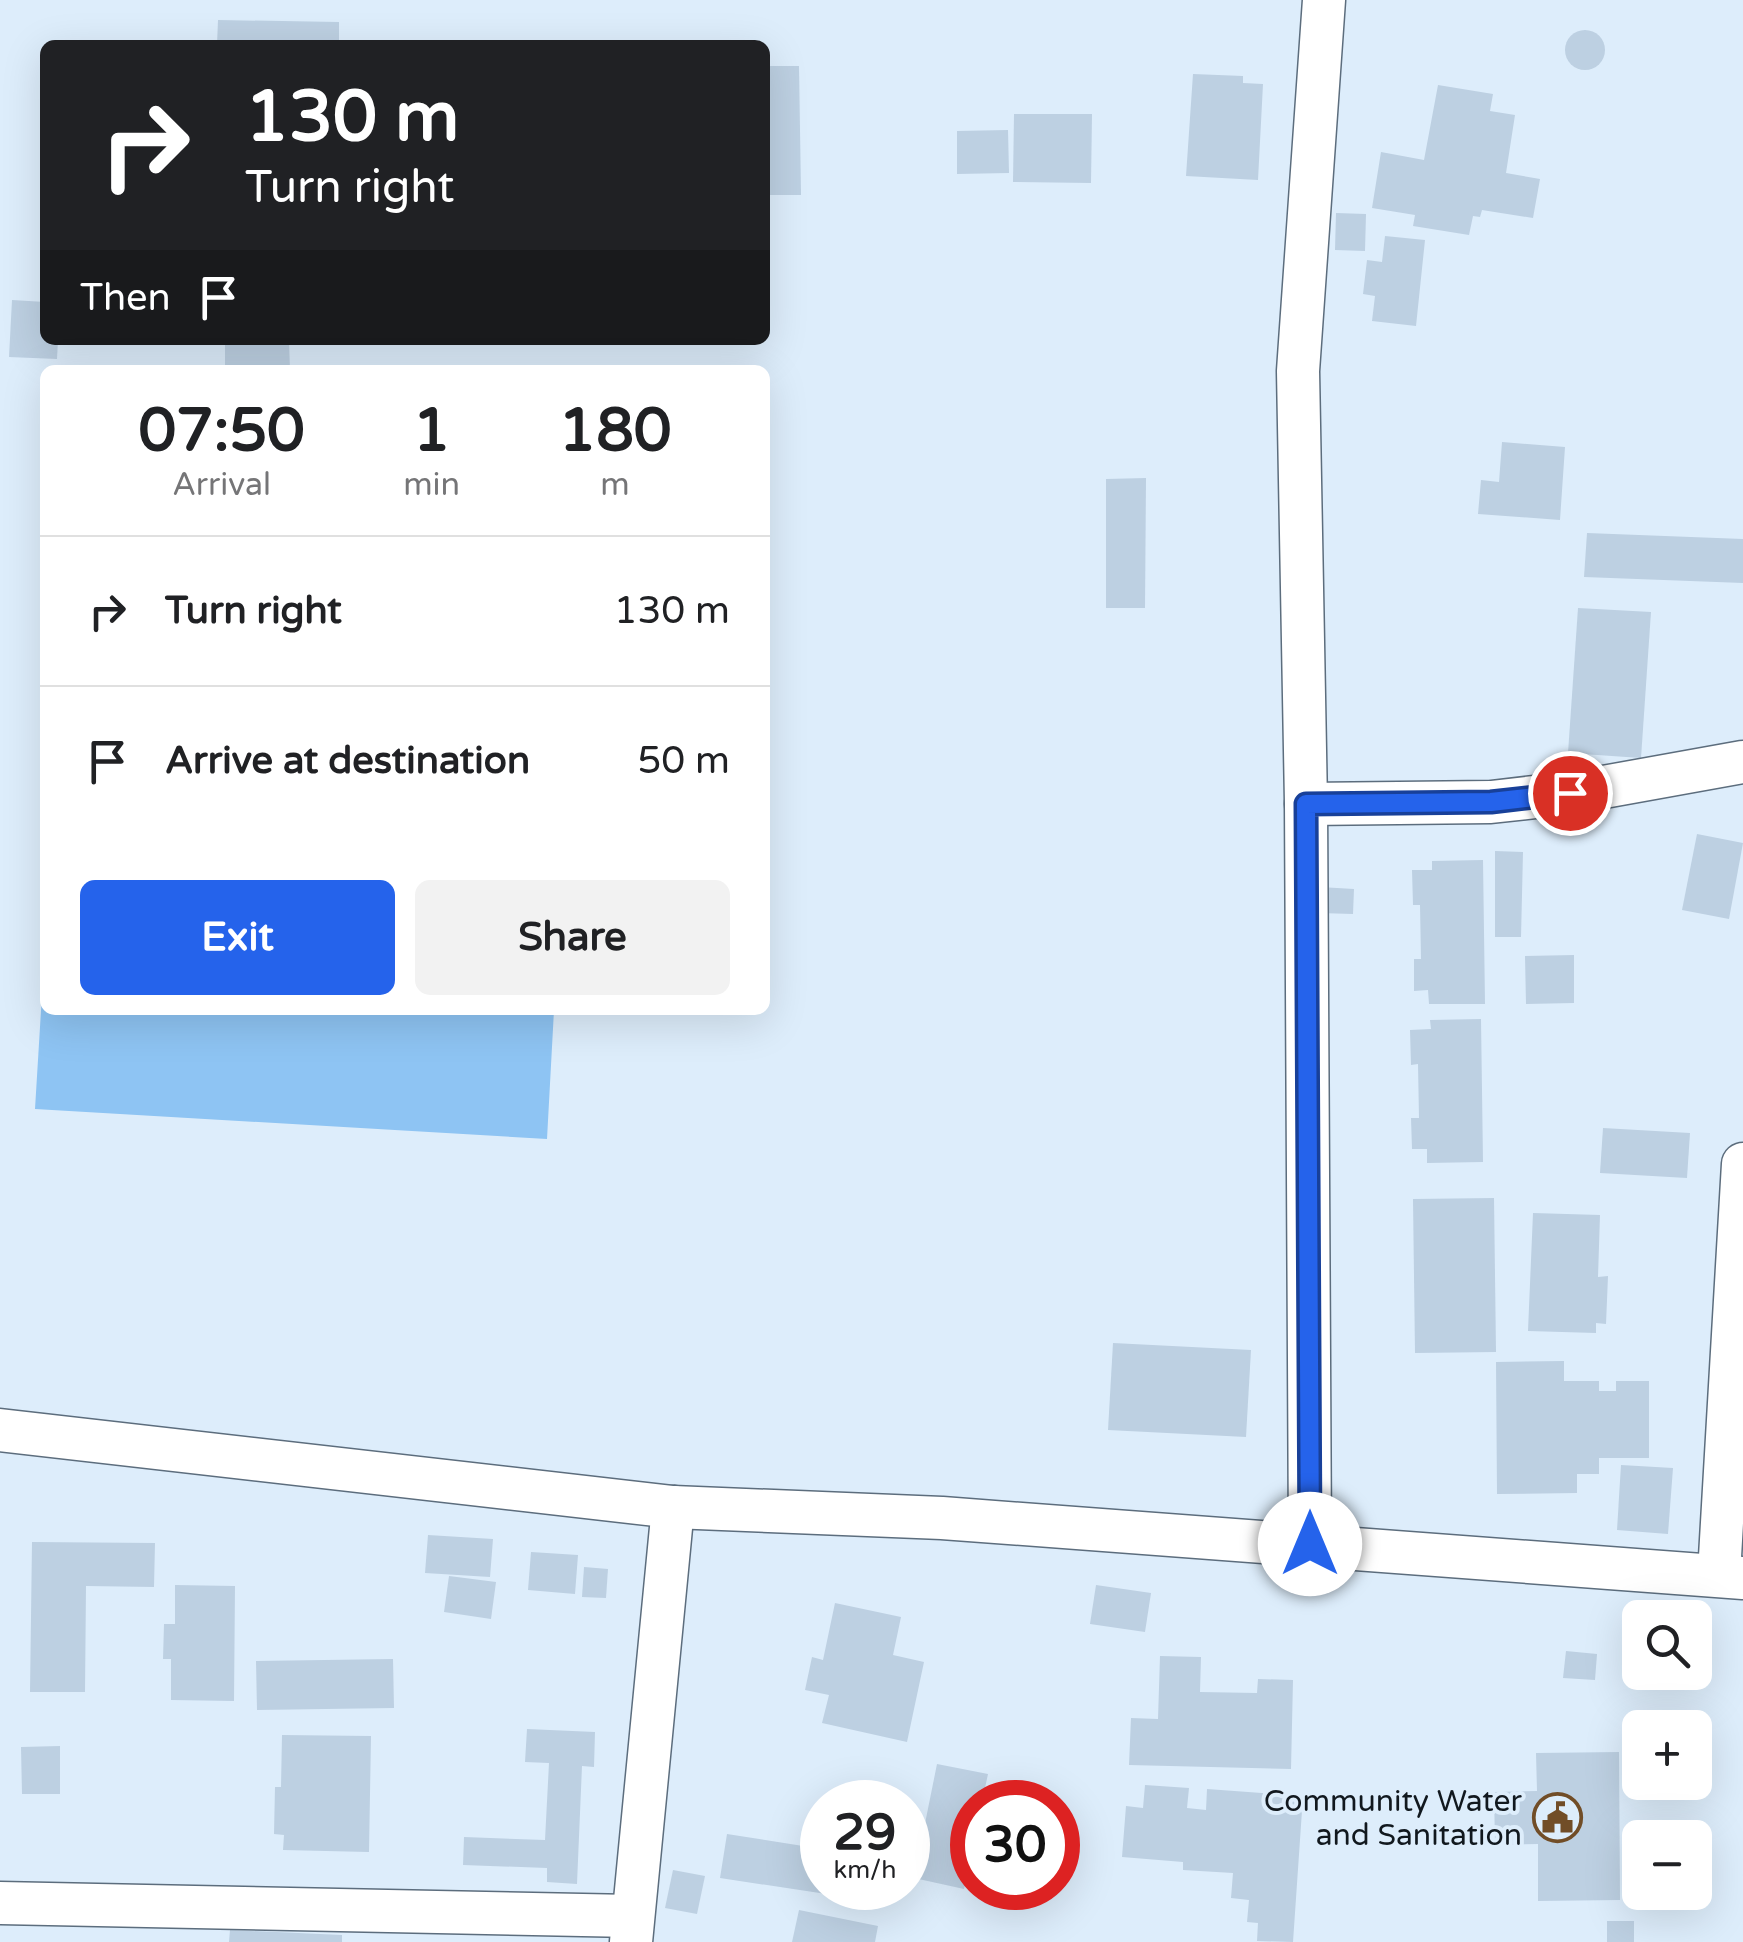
<!DOCTYPE html>
<meta charset="utf-8">
<style>
:root{--surface:#fff;--page:#f2f2f2;--text:#202124;--muted:#757577;--line:#e0e0e0;--accent:#2563eb}
body{margin:0;font-family:"Varela Round",sans-serif;background:var(--page);color:var(--text);height:100vh;display:flex;flex-direction:column;font-size:38px;white-space:nowrap}
*{box-sizing:border-box;margin:0}
p{font-size:32px;color:var(--muted)}
.icon{flex:none;width:55px;height:55px;fill:none;stroke:currentColor;stroke-width:2;stroke-linecap:round;stroke-linejoin:round}
.map{position:relative;flex:1;overflow:hidden}
.details{position:absolute;left:40px;top:365px;width:730px;height:650px;display:flex;flex-direction:column;background:var(--surface);border-radius:15px;box-shadow:0 10px 40px #0002}
.details>*{flex:none}
.hud{position:absolute;left:40px;top:40px;width:730px;height:305px;border-radius:15px;box-shadow:0 10px 40px #0002;background:#202124;color:#fff;overflow:hidden}
.buttons{position:absolute;left:1622px;top:1600px;display:grid;gap:20px}
.buttons a{display:grid;place-items:center;width:90px;height:90px;border-radius:15px;background:var(--surface);box-shadow:0 10px 40px #0002;font-size:50px}
.speed{position:absolute;left:800px;top:1780px;display:flex;gap:20px;font-size:50px;font-weight:700;text-align:center}
.speed>*{display:grid;place-content:center;width:130px;height:130px;border-radius:50%;background:var(--surface);box-shadow:0 10px 40px #0002;line-height:1}
.speed small{font-size:25px;font-weight:400}
.speed .limit{border:15px solid #d22;background:#fff;color:#111}
.pin{position:absolute;display:grid;place-items:center;width:85px;height:85px;color:#fff;margin:-42px;border:5px solid #fff;border-radius:50%;box-shadow:0 2px 10px #0007}
.me{position:absolute;width:110px;margin:-55px;rotate:0deg;stroke-linejoin:round;filter:drop-shadow(0 0 8px #0008)}
.turn{display:flex;align-items:center;gap:35px;height:210px;padding:0 40px;font-size:45px}
.turn .icon{width:130px;height:130px;stroke-width:2.5}
.turn b{display:block;font-size:70px;line-height:85px}
.then{display:flex;align-items:center;height:95px;padding:0 40px;background:#0003;gap:20px;font-size:38px}
.eta{display:flex;justify-content:space-evenly;align-items:center;height:170px;text-align:center}
.eta b{font-size:60px;font-weight:700;line-height:70px}
.action{display:flex;gap:20px;margin-top:auto;padding:20px 40px}
.action a{flex:1;height:115px;border-radius:15px;background:var(--accent);color:#fff;font-size:40px;font-weight:700;line-height:115px;text-align:center}
.action a+a{background:var(--page);color:var(--text)}
ul{padding:0;list-style:none}
li{display:flex;align-items:center;gap:30px;height:150px;padding:0 40px;border-top:2px solid var(--line)}
li div{flex:1}
li b{display:block;font-size:38px}
li em{font-style:normal}
.map>svg:first-child{display:block}
.green{fill:#8ec4f3}
.building{fill:#bdd0e2}
.lines{fill:none;stroke-linecap:round;stroke-linejoin:round}
.minor-casing{stroke:#5c6d7d;stroke-width:45}
.minor{stroke:#fff;stroke-width:42}
.route-casing{stroke:#184099;stroke-width:25}
.route{stroke:#2563eb;stroke-width:18}
.labels{text-anchor:middle;dominant-baseline:central;stroke-width:8;stroke-linejoin:round;paint-order:stroke}
.poi-label{font-size:30px;fill:#11181e;stroke:#ddedfb;text-anchor:end}
</style>
<div class="map">
<svg width="1743" height="1942" viewBox="0 0 1743 1942">
<rect width="100%" height="100%" fill="#ddedfb"/>
<polygon class="green" points="45,945 45,1010 554,1010 547,1139 35,1109"/>
<g class="building">
<polygon points="218,20 339,22 339,45 217,45"/>
<circle cx="1585" cy="50" r="20"/>
<polygon points="765,66 799,66 801,195 765,195"/>
<polygon points="1193,74 1243,76 1243,83 1263,84 1258,180 1186,176"/>
<polygon points="1438,85 1493,94 1490,111 1515,115 1506,173 1540,179 1533,218 1482,210 1480,217 1473,216 1469,235 1413,226 1415,215 1372,208 1381,152 1424,160"/>
<polygon points="1014,114 1092,114 1091,183 1013,182"/>
<polygon points="1008,130 1009,173 957,174 957,131"/>
<polygon points="1336,213 1366,214 1365,251 1335,250"/>
<polygon points="1385,236 1425,240 1416,326 1372,321 1375,296 1363,294 1367,260 1382,262"/>
<polygon points="12,300 45,302 45,340 58,340 57,359 9,357"/>
<polygon points="225,340 289,340 290,370 225,370"/>
<polygon points="1502,442 1565,447 1560,520 1478,514 1481,480 1499,482"/>
<polygon points="1146,478 1145,608 1106,608 1106,479"/>
<polygon points="1587,533 1743,539 1743,583 1584,577"/>
<polygon points="1578,608 1651,612 1641,758 1568,753"/>
<polygon points="1697,834 1743,843 1729,919 1682,910"/>
<polygon points="1495,851 1523,852 1521,937 1495,937"/>
<polygon points="1483,860 1485,1004 1429,1004 1428,990 1414,991 1414,959 1421,959 1420,905 1413,905 1412,870 1432,870 1432,861"/>
<polygon points="1320,887 1354,889 1353,914 1319,913"/>
<polygon points="1574,955 1574,1003 1526,1004 1525,956"/>
<polygon points="1481,1019 1483,1162 1427,1163 1427,1149 1412,1149 1411,1118 1419,1118 1418,1064 1411,1065 1410,1030 1431,1029 1430,1020"/>
<polygon points="1603,1128 1690,1133 1687,1178 1600,1173"/>
<polygon points="1494,1198 1496,1352 1415,1353 1413,1199"/>
<polygon points="1533,1213 1600,1215 1598,1277 1608,1276 1606,1324 1596,1323 1596,1333 1528,1331"/>
<polygon points="1113,1343 1251,1350 1246,1437 1108,1430"/>
<polygon points="1564,1361 1564,1381 1599,1381 1599,1391 1616,1391 1616,1381 1649,1381 1649,1458 1599,1458 1599,1474 1577,1474 1577,1493 1497,1494 1496,1362"/>
<polygon points="1621,1465 1673,1468 1668,1534 1617,1530"/>
<polygon points="428,1535 493,1539 490,1577 425,1573"/>
<polygon points="32,1542 155,1543 154,1587 86,1586 85,1692 30,1692"/>
<polygon points="531,1552 578,1555 575,1594 528,1590"/>
<polygon points="584,1567 608,1569 606,1598 582,1597"/>
<polygon points="449,1576 496,1582 491,1619 444,1612"/>
<polygon points="175,1585 235,1586 234,1701 171,1700 171,1659 163,1659 164,1624 175,1624"/>
<polygon points="1096,1585 1151,1593 1145,1632 1090,1624"/>
<polygon points="835,1603 901,1617 893,1655 924,1662 907,1742 822,1723 829,1695 805,1690 812,1657 823,1660"/>
<polygon points="1566,1651 1597,1654 1595,1680 1563,1678"/>
<polygon points="1160,1656 1201,1657 1200,1692 1257,1693 1258,1679 1293,1680 1291,1769 1129,1765 1131,1718 1158,1719"/>
<polygon points="393,1659 394,1708 257,1710 256,1661"/>
<polygon points="527,1729 595,1732 594,1767 582,1766 577,1884 547,1882 547,1868 463,1865 464,1837 545,1840 549,1763 525,1762"/>
<polygon points="282,1735 371,1736 369,1852 283,1850 284,1835 274,1834 275,1787 281,1787"/>
<polygon points="60,1746 60,1794 22,1794 21,1747"/>
<polygon points="1619,1752 1620,1900 1538,1901 1538,1844 1495,1845 1494,1792 1537,1791 1536,1753"/>
<polygon points="937,1764 988,1774 982,1802 972,1802 972,1849 964,1889 914,1878"/>
<polygon points="1145,1785 1189,1788 1187,1808 1206,1810 1207,1789 1303,1796 1293,1942 1257,1941 1258,1923 1247,1922 1249,1900 1231,1898 1233,1873 1183,1870 1183,1862 1122,1857 1126,1806 1143,1808"/>
<polygon points="727,1834 822,1849 822,1888 894,1888 892,1904 720,1878"/>
<polygon points="673,1870 705,1876 697,1914 665,1908"/>
<polygon points="799,1910 878,1926 875,1942 792,1942"/>
<rect x="1607" y="1921" width="27" height="21"/>
<polygon points="230,1930 342,1935 342,1942 229,1942"/>
</g>
<g class="lines">
<defs>
<g id="minor">
<polyline points="1306,804 1491,802 1570,793 1743,762"/>
<polyline points="0,1430 673,1507 942,1518 1743,1578"/>
<polyline points="1310,1544 1306,804 1298,371 1324,0"/>
<polyline points="1719,1574 1743,1164"/>
<polyline points="0,1903 632,1916"/>
<polyline points="631,1942 673,1507"/>
</g>
</defs>
<use href="#minor" class="minor-casing"/>
<use href="#minor" class="minor"/>
</g>
<g class="lines">
<defs>
<polyline id="route" points="1310,1544 1306,804 1491,802 1570,793"/>
</defs>
<use href="#route" class="route-casing"/>
<use href="#route" class="route"/>
</g>
<defs>
<symbol id="civic-ring" viewBox="-11 -11 22 22"><circle r="9.5" fill="#ddedfb" stroke="#714d27" stroke-width="1.5"/><path d="M-.6-6.5H3V-4.5H.6V-3L4-1V1h2V6H-6V1h2V-1L-.6-3ZM-1.2 2.5V6h2.4V2.5Z" fill="#714d27"/></symbol>
</defs>
<g fill-rule="evenodd">
<use href="#civic-ring" x="1530" y="1790" width="55" height="55"/>
</g>
<g class="labels">
<g class="poi-label">
<text x="1522" y="1801">Community Water<tspan x="1522" dy="34">and Sanitation</tspan></text>
</g>
</g>
</svg>
<div class="buttons">
<a><svg class="icon" aria-label="search" viewBox="0 0 24 24"><circle cx="10" cy="10" r="6"/><path d="M15 15l6 6"/></svg></a>
<a>+</a>
<a>−</a>
</div>
<div class="speed"><div>29<small>km/h</small></div><div class="limit">30</div></div>
<div class="pin" style="left:1570px;top:793px;background:#d93025"><svg class="icon" aria-label="arrive" viewBox="0 0 24 24"><path d="M6 21V4h12l-3 4 3 4H6"/></svg></div>
<svg class="me" style="left:1310px;top:1544px" viewBox="-20 -20 40 40"><circle r="19" fill="#fff"/><path d="M0-13L10 11 0 6-10 11z" fill="#2563eb"/></svg>
<div class="hud">
<div class="turn"><svg class="icon" aria-label="right" viewBox="0 0 24 24"><path d="M7 20v-9h11M14 6l5 5-5 5"/></svg><div><b>130 m</b>Turn right</div></div>
<div class="then">Then<svg class="icon" aria-label="arrive" viewBox="0 0 24 24"><path d="M6 21V4h12l-3 4 3 4H6"/></svg></div>
</div>
<section class="details">
<div class="eta">
<div><b>07:50</b><p>Arrival</p></div>
<div><b>1</b><p>min</p></div>
<div><b>180</b><p>m</p></div>
</div>
<ul>
<li><svg class="icon" aria-label="right" viewBox="0 0 24 24"><path d="M7 20v-9h11M14 6l5 5-5 5"/></svg><div><b>Turn right</b></div><em>130 m</em></li>
<li><svg class="icon" aria-label="arrive" viewBox="0 0 24 24"><path d="M6 21V4h12l-3 4 3 4H6"/></svg><div><b>Arrive at destination</b></div><em>50 m</em></li>
</ul>
<div class="action"><a>Exit</a><a>Share</a></div>
</section>
</div>
